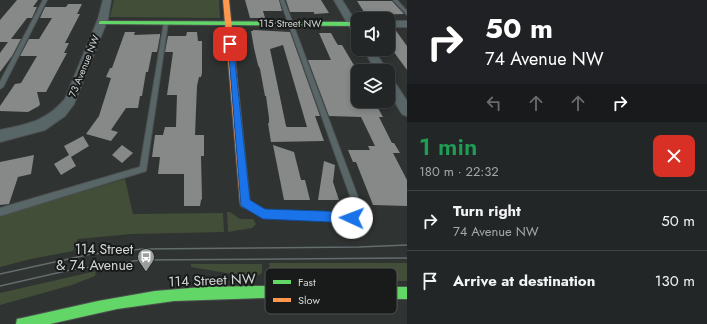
<!DOCTYPE html>
<meta charset="utf-8">
<style>
:root{--surface:#232626;--page:#2f3232;--text:#f1f3f6;--muted:#a3a5a7;--line:#404343}
body{margin:0;font-family:Jost,sans-serif;background:var(--page);color:var(--text);height:100vh;display:flex;flex-direction:column;font-size:15px;white-space:nowrap}
*{box-sizing:border-box;margin:0}
p{font-size:13px;color:var(--muted)}
.icon{flex:none;width:22px;height:22px;fill:none;stroke:currentColor;stroke-width:2;stroke-linecap:round;stroke-linejoin:round}
.map{position:relative;flex:1;overflow:hidden}
.side{display:flex;flex-direction:column;background:var(--surface);width:300px}
.side>*{flex:none}
.guide{background:#202124;color:#fff;overflow:hidden}
.fabs{position:absolute;left:351px;top:12px;display:grid;gap:8px}
.fabs a{display:grid;place-items:center;width:44px;height:44px;border-radius:8px;background:var(--surface);box-shadow:0 2px 6px #0003,0 0 0 1px var(--line);font-size:20px}
.pin{position:absolute;display:grid;place-items:center;width:34px;height:34px;color:#fff;margin:-17px;border-radius:8px;box-shadow:0 2px 6px #0006}
.me{position:absolute;width:44px;margin:-22px;rotate:272deg;stroke-linejoin:round;filter:drop-shadow(0 0 3px #0008)}
.turn{display:flex;align-items:center;gap:14px;height:84px;padding:0 12px;font-size:18px}
.turn .icon{width:52px;height:52px;stroke-width:2.5}
.turn b{display:block;font-size:28px;line-height:34px}
.lanes{display:flex;align-items:center;height:38px;padding:0 12px;background:#0003;justify-content:center;gap:20px;direction:ltr}
.lanes .off{opacity:.35}
.round{display:grid;place-items:center;flex:none;width:42px;height:42px;border-radius:8px;background:var(--page)}
.headline{display:flex;align-items:center;justify-content:space-between;height:68px;padding:0 12px}
h1{font-size:24px;font-weight:600;line-height:30px;color:#1e9e55}
ul{padding:0;list-style:none}
li{display:flex;align-items:center;gap:12px;height:60px;padding:0 12px;border-top:1px solid var(--line)}
li div{flex:1}
li b{display:block;font-size:15px}
li em{font-style:normal}
main{display:flex;flex:1;min-height:0}
.map>svg:first-child{display:block}
.green{fill:#424e37}
.building{fill:#868988;fill-rule:evenodd}
.lines{fill:none;stroke-linecap:round;stroke-linejoin:round}
.lane-casing{stroke:#4d5050;stroke-width:2}
.street-casing{stroke:#4d5050;stroke-width:2}
.fast-casing{stroke:#4d5050;stroke-width:2}
.slow-casing{stroke:#4d5050;stroke-width:2}
.lane{fill:#586668;fill-rule:evenodd}
.street{fill:#586668;fill-rule:evenodd}
.fast{fill:#63d668;fill-rule:evenodd}
.slow{fill:#ff974d;fill-rule:evenodd}
.tram{stroke:#646d6e;stroke-width:1.5}
.route{fill:#1a73e8;stroke:#114b97}
.labels{text-anchor:middle;dominant-baseline:central;stroke-width:4;stroke-linejoin:round;paint-order:stroke}
.far-street-label{font-size:10px;fill:#d3d7d6;stroke:#191b1b}
.near-poi-label{font-size:14px;fill:#d3d7d6;stroke:#191b1b;text-anchor:end}
.near-street-label{font-size:14px;fill:#d3d7d6;stroke:#191b1b}
.key{fill:#191b1b;stroke:#515353;stroke-width:1}
.key-label{font-size:11px;fill:#d3d7d6}
</style>
<main>
<div class="map">
<svg width="407" height="324" viewBox="0 0 407 324">
<rect width="100%" height="100%" fill="#2f3332"/>
<g class="green">
<polygon points="114,0 219,0 220,18 110,17"/>
<polygon points="125,179 133,214 223,213 224,232 132,234 78,239 73,251 31,259 0,267 0,216"/>
<polygon points="227,212 230,212 240,219 253,219 256,224 252,228 228,232"/>
<polygon points="269,263 407,263 407,281 271,282"/>
<polygon points="191,264 262,264 262,272 260,275 232,274 191,267"/>
<polygon points="96,271 95,276 72,285 0,305 0,293"/>
</g>
<g class="building">
<polygon points="17,0 38,0 33,7 37,7 32,18 27,18 11,39 21,39 12,56 0,72 0,53 8,42 0,42 0,20"/>
<polygon points="245,0 279,0 282,11 263,11 265,18 250,18"/>
<polygon points="286,0 321,0 329,13 314,14 314,12 290,12"/>
<polygon points="357,1 392,1 404,14 366,15"/>
<polygon points="68,4 82,4 77,14 80,14 65,43 69,43 64,53 67,53 46,92 37,92 40,104 39,106 28,112 0,111 0,106 15,84 21,83 37,56 20,56 29,39 39,39 52,18 40,18 45,7 66,7"/>
<polygon points="388,28 394,28 407,46 407,70 388,44"/>
<path d="M253,30L290,32L320,116H315L324,141L271,142L268,123H269V118L266,96H265L260,69L258,65L254,48L251,31H253ZM283,45L307,127H287L286,126L270,49Z"/>
<polygon points="125,32 135,32 134,35 160,34 160,36 157,52 152,52 148,72 146,72 142,96 140,96 138,108 126,108 111,130 118,132 111,141 86,134 99,116 111,78 106,77 110,68 112,68"/>
<polygon points="187,32 197,32 198,41 202,41 202,73 201,77 199,77 197,86 196,110 195,135 204,135 204,156 201,156 202,199 201,200 200,206 184,206 184,174 158,174 160,157 152,157 155,135 163,135 165,127 176,127 177,95 167,95 173,52 165,52 168,36 186,36"/>
<polygon points="319,33 331,33 336,42 338,45 342,45 358,72 358,101 374,101 383,117 379,117 392,143 394,143 400,153 393,153 407,180 407,206 373,205 356,162 353,162 348,150 370,150 368,146 375,146 361,117 329,116 308,60 331,60"/>
<polygon points="83,136 89,146 71,157 76,166 61,175 54,164 69,155 64,146"/>
<polygon points="122,145 133,153 122,163 112,155"/>
<polygon points="273,145 294,152 301,180 305,180 310,200 284,200"/>
<polygon points="34,155 31,174 18,177 9,204 0,205 0,162"/>
<polygon points="324,161 335,165 333,182 339,200 318,200"/>
</g>
<g class="lines">
<defs>
<g id="lane">
<polygon points="43,0 47,0 3,87 0,89 0,82"/>
<polygon points="280,0 284,0 362,208 354,220 351,221 263,218 244,207 243,204 244,201 247,200 264,210 349,213 354,207"/>
<polygon points="393,0 397,0 407,11 407,15"/>
<polygon points="164,22 168,23 146,171 0,216 0,208 140,167"/>
</g>
<g id="street">
<path d="M103,0H111L108,19L74,104L65,116L45,130L0,142V130C28,124 45,122 65,99L98,19Z"/>
<polygon points="334,0 342,0 358,25 358,36 353,33"/>
<rect x="388" y="21" width="19" height="6"/>
<polygon points="363,49 373,49 388,71 376,71"/>
<polygon points="388,77 392,78 407,101 407,116 402,114 388,91"/>
</g>
<g id="fast">
<polygon points="101,21 358,22 358,26 99,24 99,22"/>
<polygon points="261,286 407,287 407,299 261,298 174,301 117,309 50,324 16,324 17,319 22,318 98,301 155,291 203,287"/>
</g>
<polygon id="slow" points="223,0 229,0 250,203 249,206 245,208 241,206 240,203"/>
</defs>
<use href="#lane" class="lane-casing"/>
<use href="#street" class="street-casing"/>
<use href="#fast" class="fast-casing"/>
<use href="#slow" class="slow-casing"/>
<use href="#lane" class="lane"/>
<use href="#street" class="street"/>
<use href="#fast" class="fast"/>
<use href="#slow" class="slow"/>
<g class="tram">
<polyline points="0,274 91,254 143,249 359,247 407,245"/>
<polyline points="0,286 70,270 141,260 407,258"/>
</g>
</g>
<polygon class="route" points="228,43 233,44 250,200 265,209 352,212 355,214 357,218 355,221 352,223 263,219 241,206"/>
<defs>
<symbol id="bus-pin" viewBox="-11 -11 22 30"><path d="M0 17L-7.5 6A9.5 9.5 0 1 1 7.5 6Z" fill="#9a9e9d" stroke="#191b1b"/><path d="M-5-6H5V4H4V6H2V4H-2V6H-4V4H-5ZM-3.5-4V0h7V-4ZM-3.5 1.2v1.5H-2V1.2ZM2 1.2v1.5H3.5V1.2Z" fill="#fff"/></symbol>
</defs>
<g fill-rule="evenodd">
<use href="#bus-pin" x="136" y="247" width="20" height="27"/>
</g>
<g class="labels">
<g class="far-street-label">
<text x="290" y="23">115 Street NW</text>
<text transform="translate(84 66) rotate(-68)">73 Avenue NW</text>
</g>
<g class="near-poi-label">
<text x="133" y="249">114 Street<tspan x="133" dy="16">&amp; 74 Avenue</tspan></text>
</g>
<g class="near-street-label">
<text transform="translate(212 280) rotate(-2)">114 Street NW</text>
</g>
</g>
<rect x="265" y="268" width="132" height="46" rx="6" class="key"/>
<rect x="273" y="280" width="18" height="4" fill="#63d668"/>
<rect x="273" y="298" width="18" height="4" fill="#ff974d"/>
<g class="key-label">
<text x="298" y="286">Fast</text>
<text x="298" y="304">Slow</text>
</g>
</svg>
<div class="fabs">
<a><svg class="icon" aria-label="sound" viewBox="0 0 24 24"><path d="M4 9h4l5-4v14l-5-4H4zM17 9q2 3 0 6"/></svg></a>
<a><svg class="icon" aria-label="layers" viewBox="0 0 24 24"><path d="M12 4l9 5-9 5-9-5zM3 14l9 5 9-5"/></svg></a>
</div>
<div class="pin" style="left:230px;top:44px;background:#d93025"><svg class="icon" aria-label="arrive" viewBox="0 0 24 24"><path d="M6 21V4h12l-3 4 3 4H6"/></svg></div>
<svg class="me" style="left:352px;top:218px" viewBox="-20 -20 40 40"><circle r="19" fill="#fff"/><path d="M0-13L10 11 0 6-10 11z" fill="#1a73e8"/></svg>
</div>
<section class="side">
<div class="guide">
<div class="turn"><svg class="icon" aria-label="right" viewBox="0 0 24 24"><path d="M7 20v-9h11M14 6l5 5-5 5"/></svg><div><b>50 m</b>74 Avenue NW</div></div>
<div class="lanes"><svg class="icon off" aria-label="left" viewBox="0 0 24 24"><path d="M17 20v-9H6M10 6l-5 5 5 5"/></svg><svg class="icon off" aria-label="ahead" viewBox="0 0 24 24"><path d="M12 20V5M6 11l6-6 6 6"/></svg><svg class="icon off" aria-label="ahead" viewBox="0 0 24 24"><path d="M12 20V5M6 11l6-6 6 6"/></svg><svg class="icon" aria-label="right" viewBox="0 0 24 24"><path d="M7 20v-9h11M14 6l5 5-5 5"/></svg></div>
</div>
<div class="headline"><div><h1>1 min</h1><p>180 m · 22:32</p></div><a class="round" style="background:#d93025;color:#fff"><svg class="icon" aria-label="close" viewBox="0 0 24 24"><path d="M6 6l12 12M18 6L6 18"/></svg></a></div>
<ul>
<li><svg class="icon" aria-label="right" viewBox="0 0 24 24"><path d="M7 20v-9h11M14 6l5 5-5 5"/></svg><div><b>Turn right</b><p>74 Avenue NW</p></div><em>50 m</em></li>
<li><svg class="icon" aria-label="arrive" viewBox="0 0 24 24"><path d="M6 21V4h12l-3 4 3 4H6"/></svg><div><b>Arrive at destination</b></div><em>130 m</em></li>
</ul>
</section>
</main>
